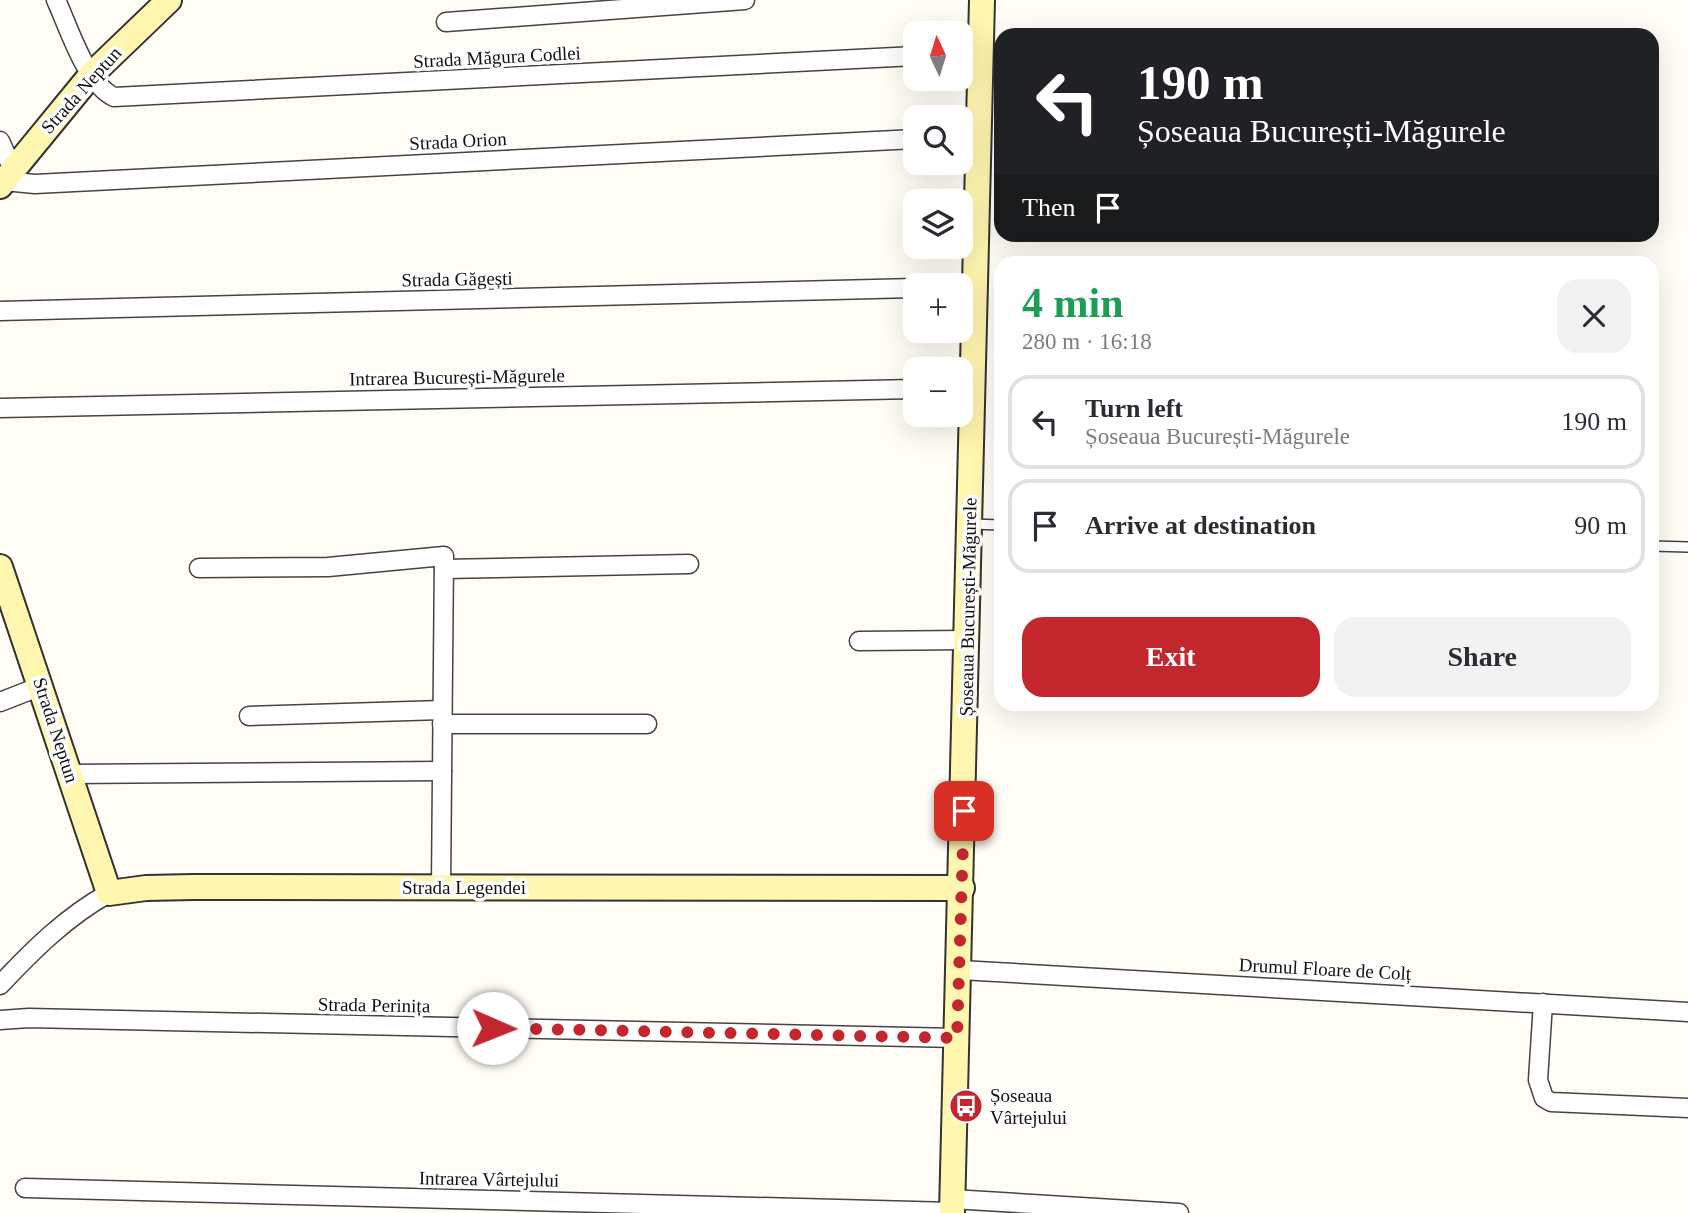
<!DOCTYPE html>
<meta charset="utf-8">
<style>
:root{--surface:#fff;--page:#f2f2f3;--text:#2b2b33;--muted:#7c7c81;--line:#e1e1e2;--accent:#c4262e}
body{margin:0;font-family:"Times New Roman",serif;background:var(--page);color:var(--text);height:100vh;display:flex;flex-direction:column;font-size:26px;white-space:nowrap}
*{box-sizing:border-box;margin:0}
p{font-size:23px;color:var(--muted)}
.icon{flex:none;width:38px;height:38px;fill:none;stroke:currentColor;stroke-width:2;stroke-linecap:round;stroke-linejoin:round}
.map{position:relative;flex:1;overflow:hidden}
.side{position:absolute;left:994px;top:256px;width:665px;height:455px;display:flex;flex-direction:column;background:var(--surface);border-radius:21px;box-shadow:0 7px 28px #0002}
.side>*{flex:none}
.hud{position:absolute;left:994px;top:28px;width:665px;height:214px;border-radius:21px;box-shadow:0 7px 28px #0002;background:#202124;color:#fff;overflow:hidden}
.needle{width:46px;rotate:356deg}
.controls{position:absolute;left:903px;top:21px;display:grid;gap:14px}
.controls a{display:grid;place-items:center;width:70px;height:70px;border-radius:14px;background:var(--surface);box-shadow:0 7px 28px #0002;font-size:35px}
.pin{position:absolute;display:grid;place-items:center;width:60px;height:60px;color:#fff;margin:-30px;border-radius:14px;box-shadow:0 4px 10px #0006}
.me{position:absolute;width:77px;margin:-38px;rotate:91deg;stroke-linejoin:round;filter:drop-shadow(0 0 5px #0008)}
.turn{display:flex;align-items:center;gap:24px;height:147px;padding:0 28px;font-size:32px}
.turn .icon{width:91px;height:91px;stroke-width:2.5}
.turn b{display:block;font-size:49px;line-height:60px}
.then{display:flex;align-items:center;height:66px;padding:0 28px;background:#0003;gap:14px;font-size:26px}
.round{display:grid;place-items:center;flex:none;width:74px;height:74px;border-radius:21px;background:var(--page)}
.head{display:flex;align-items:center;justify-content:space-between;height:119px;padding:0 28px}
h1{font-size:42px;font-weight:800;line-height:52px;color:#1e9e55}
.cta{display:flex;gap:14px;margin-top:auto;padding:14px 28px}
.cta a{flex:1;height:80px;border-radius:21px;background:var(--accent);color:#fff;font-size:28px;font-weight:800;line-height:80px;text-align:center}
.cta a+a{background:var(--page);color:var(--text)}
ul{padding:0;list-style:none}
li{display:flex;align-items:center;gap:21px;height:94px;margin:0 14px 10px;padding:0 14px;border:4px solid var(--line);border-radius:21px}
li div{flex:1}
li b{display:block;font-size:26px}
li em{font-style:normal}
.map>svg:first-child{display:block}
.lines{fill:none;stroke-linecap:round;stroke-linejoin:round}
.lane-casing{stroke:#444;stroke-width:12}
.street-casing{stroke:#444;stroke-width:21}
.secondary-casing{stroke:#333;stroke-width:28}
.lane{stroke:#fff;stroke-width:9}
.street{stroke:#fff;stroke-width:18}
.secondary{stroke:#fff6b0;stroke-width:24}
.route{stroke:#c4262e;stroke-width:12;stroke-dasharray:0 21.6}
.labels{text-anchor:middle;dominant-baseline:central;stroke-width:7;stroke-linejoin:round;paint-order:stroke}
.street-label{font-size:19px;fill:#111;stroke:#fff}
.poi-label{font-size:19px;fill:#111;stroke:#fff;text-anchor:start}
</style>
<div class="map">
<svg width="1688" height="1213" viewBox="0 0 1688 1213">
<rect width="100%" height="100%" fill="#fffdf5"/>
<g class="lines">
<defs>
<g id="lane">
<polyline points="971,524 1001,525"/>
<polyline points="1652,546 1688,547"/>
</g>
<g id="street">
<path d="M56,0C69,28 86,84 114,97L915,56"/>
<polyline points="446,22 745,0"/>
<polyline points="961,53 981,52"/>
<polyline points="961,136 979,136"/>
<polyline points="0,141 13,170"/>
<polyline points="4,181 35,184 915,139"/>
<polyline points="0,311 915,288"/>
<polyline points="0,408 915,389"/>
<polyline points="199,568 328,567 444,556 441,886"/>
<polyline points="444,569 689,564"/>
<polyline points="859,641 967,640"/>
<polyline points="0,702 41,686"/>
<polyline points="249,716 442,710"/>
<polyline points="442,724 647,724"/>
<polyline points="70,774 442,771"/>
<polyline points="960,970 1688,1012"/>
<path d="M0,985C33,950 66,917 109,893"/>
<polyline points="1543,1003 1538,1080 1544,1098 1551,1102 1688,1108"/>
<polyline points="0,1020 29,1018 957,1038"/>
<polyline points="25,1188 952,1212"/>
<polyline points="952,1199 1179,1213"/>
</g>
<g id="secondary">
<polyline points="0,186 91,75 169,0"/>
<polyline points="0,567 109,893 146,888 193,887 962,888"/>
<polyline points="952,1213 982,0"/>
</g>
</defs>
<use href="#lane" class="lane-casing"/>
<use href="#street" class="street-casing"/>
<use href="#secondary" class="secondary-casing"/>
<use href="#lane" class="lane"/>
<use href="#street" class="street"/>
<use href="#secondary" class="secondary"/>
</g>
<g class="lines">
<polyline class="route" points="493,1028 957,1038 964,811"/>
</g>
<defs>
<symbol id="bus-disc" viewBox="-11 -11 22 22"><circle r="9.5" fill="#c4262e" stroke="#fff"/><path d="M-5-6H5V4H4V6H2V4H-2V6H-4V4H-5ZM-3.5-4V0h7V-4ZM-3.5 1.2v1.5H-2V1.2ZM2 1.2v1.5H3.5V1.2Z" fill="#fff"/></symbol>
</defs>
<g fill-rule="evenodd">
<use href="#bus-disc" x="947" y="1087" width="38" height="38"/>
</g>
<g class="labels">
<g class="street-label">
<text transform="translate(497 57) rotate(-3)">Strada Măgura Codlei</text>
<text transform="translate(81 90) rotate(-48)">Strada Neptun</text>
<text transform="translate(458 141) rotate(-3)">Strada Orion</text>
<text transform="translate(457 279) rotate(-1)">Strada Găgești</text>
<text transform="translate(457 377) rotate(-1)">Intrarea București-Măgurele</text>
<text transform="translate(968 607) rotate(-89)">Șoseaua București-Măgurele</text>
<text transform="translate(56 730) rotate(72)">Strada Neptun</text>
<text x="464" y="887">Strada Legendei</text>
<text transform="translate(1325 969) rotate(3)">Drumul Floare de Colț</text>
<text transform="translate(374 1005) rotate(1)">Strada Perinița</text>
<text transform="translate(489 1179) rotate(1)">Intrarea Vârtejului</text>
</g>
<g class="poi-label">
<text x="990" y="1095">Șoseaua<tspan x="990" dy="22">Vârtejului</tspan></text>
</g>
</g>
</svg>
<div class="controls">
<a><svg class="needle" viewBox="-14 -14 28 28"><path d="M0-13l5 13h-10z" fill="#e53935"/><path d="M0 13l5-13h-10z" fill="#7c7c81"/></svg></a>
<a><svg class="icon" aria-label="search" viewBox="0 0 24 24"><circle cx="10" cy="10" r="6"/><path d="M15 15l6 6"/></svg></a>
<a><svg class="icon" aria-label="layers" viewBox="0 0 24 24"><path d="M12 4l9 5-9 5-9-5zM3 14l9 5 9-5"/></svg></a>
<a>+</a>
<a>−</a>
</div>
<div class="pin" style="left:964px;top:811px;background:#d93025"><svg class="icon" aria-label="arrive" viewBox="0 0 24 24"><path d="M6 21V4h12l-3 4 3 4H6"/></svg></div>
<svg class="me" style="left:493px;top:1028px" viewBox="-20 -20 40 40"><circle r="19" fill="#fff"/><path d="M0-13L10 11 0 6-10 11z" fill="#c4262e"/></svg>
<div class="hud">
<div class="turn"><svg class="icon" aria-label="left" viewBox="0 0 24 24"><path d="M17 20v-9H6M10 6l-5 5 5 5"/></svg><div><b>190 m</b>Șoseaua București-Măgurele</div></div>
<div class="then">Then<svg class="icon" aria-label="arrive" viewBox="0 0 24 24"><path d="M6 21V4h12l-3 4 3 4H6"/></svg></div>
</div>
<section class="side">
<div class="head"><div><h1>4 min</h1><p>280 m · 16:18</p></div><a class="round"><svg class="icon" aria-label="close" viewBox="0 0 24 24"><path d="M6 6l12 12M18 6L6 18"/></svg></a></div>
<ul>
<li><svg class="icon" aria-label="left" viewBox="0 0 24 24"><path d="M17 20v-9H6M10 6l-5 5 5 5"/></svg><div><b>Turn left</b><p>Șoseaua București-Măgurele</p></div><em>190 m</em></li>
<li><svg class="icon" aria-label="arrive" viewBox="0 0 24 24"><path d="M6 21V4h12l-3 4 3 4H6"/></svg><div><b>Arrive at destination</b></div><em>90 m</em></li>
</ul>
<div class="cta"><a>Exit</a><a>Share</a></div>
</section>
</div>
